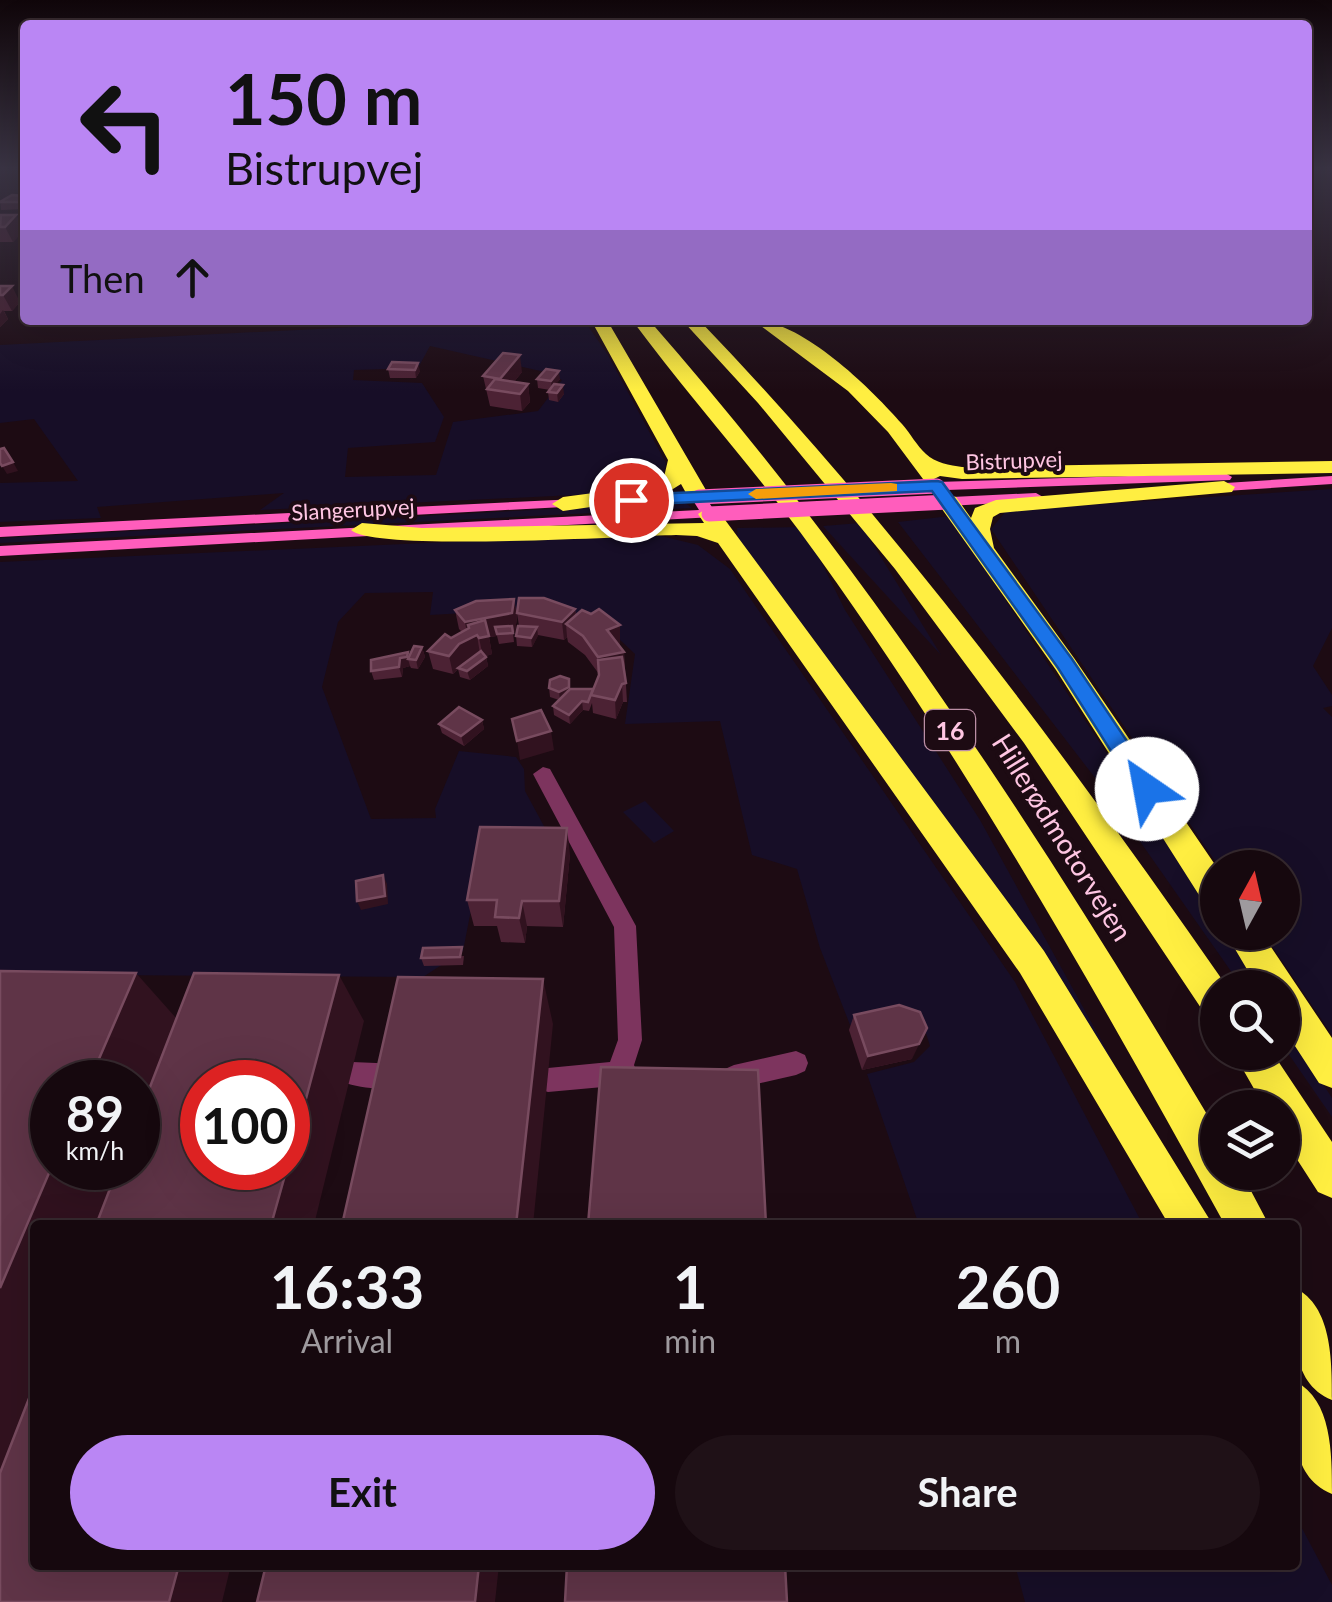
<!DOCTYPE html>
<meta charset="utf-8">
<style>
:root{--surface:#16080e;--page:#1f1117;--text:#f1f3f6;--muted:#9e9a9e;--line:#35292e;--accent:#ba86f4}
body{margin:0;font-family:Lato,sans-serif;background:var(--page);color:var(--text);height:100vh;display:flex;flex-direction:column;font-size:38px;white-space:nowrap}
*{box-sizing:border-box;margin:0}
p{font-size:32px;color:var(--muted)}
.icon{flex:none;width:55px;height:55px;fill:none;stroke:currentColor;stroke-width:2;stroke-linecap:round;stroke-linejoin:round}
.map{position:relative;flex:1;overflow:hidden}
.sheet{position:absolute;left:30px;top:1220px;width:1270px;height:350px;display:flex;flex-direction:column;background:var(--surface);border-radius:10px;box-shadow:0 10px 40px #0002,0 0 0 2px var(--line)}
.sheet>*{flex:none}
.top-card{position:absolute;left:20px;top:20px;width:1292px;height:305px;border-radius:10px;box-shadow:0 10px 40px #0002,0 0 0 2px var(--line);background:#ba86f4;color:#111;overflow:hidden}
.needle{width:65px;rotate:8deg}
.fabs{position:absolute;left:1200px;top:850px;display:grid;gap:20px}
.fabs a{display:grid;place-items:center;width:100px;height:100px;border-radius:50%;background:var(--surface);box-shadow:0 10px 40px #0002,0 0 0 2px var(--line);font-size:50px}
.speed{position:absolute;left:30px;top:1060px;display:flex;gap:20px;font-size:50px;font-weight:700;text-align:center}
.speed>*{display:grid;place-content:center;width:130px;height:130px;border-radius:50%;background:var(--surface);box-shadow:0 10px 40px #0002,0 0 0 2px var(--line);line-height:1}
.speed small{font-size:25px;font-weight:400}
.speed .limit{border:15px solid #d22;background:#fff;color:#111}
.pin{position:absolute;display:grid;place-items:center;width:85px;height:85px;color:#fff;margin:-42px;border:5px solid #fff;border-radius:50%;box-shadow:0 2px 10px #0007}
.me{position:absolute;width:110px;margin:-55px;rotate:327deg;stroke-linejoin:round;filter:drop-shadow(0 0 8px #0008)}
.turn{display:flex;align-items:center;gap:35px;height:210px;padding:0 40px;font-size:45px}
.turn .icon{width:130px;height:130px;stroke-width:2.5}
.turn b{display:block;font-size:70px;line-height:85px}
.then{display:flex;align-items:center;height:95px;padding:0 40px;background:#0003;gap:20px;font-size:38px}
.eta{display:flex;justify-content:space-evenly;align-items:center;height:170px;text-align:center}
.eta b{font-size:60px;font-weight:700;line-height:70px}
.primary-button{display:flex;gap:20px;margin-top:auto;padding:20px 40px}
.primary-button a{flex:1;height:115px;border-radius:60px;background:var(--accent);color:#111;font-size:40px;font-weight:700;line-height:115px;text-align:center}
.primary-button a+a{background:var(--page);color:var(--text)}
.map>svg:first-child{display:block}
.green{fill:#170e27;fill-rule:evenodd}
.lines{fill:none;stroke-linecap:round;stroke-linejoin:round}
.street{fill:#7d345e;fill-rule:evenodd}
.secondary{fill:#ff5dbc;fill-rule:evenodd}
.highway{fill:#ffee41;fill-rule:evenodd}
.secondary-bridge{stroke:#ff5dbc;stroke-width:15}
.wall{fill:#4c2234}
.shaded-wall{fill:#31121f}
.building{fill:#5f3447;stroke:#784b5f;stroke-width:2.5}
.route{fill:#1a73e8;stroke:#114b97;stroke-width:2.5}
.slow{fill:#f59e0b}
.labels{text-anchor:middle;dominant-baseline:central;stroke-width:8;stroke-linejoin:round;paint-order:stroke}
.far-street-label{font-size:22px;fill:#ffc6e3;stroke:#1d0b13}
.shield{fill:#1d0b13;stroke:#bb8ea5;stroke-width:2.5}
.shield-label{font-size:25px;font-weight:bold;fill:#ffc6e3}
.street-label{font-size:28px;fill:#ffc6e3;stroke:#1d0b13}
</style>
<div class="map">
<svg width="1332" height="1602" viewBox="0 0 1332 1602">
<rect width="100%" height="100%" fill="#1d0b13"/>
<g class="green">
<path d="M407,320H584L608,355L666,463L663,478L636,492L260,510L284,493L97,507L101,518L0,522V483L78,481L34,419L0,423V345L356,327L354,322ZM430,346L545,372L562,380L538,411L453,422L436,475L345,477L348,448L435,442L444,417L422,383L353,380L354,370L418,368Z"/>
<polygon points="1332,489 1332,628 1313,666 1332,695 1332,706 1323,708 1332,717 1332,1035 1263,933 1282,932 1282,868 1219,867 991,529 1007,510"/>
<polygon points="684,502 692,508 0,543 0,538"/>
<polygon points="950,516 1217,920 1218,932 1225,933 1261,987 1242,987 1099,783 898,522"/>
<polygon points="860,523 941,655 823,526"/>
<polygon points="804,527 845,610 980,820 1122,1078 954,830 738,542 737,528"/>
<polygon points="649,533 698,545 730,569 1015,982 1143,1225 919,1225 867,1074 914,1062 930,1046 922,1020 896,1018 850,1025 820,948 797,869 752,855 720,721 625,724 635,654 601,622 519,610 430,615 433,592 365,593 338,622 322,687 371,819 436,818 435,809 459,751 516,757 524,769 525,791 545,828 485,838 463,951 423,977 96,975 0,983 0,562"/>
<polygon points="645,801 674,831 654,843 623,812"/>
<polygon points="1282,1021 1332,1098 1332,1117 1283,1046"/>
<polygon points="1295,1515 1332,1585 1332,1602 1025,1602 1015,1565 1295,1565"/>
</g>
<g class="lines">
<g class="street">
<polygon points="543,767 550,769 636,926 642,1040 634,1065 637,1073 634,1081 625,1085 548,1092 539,1089 535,1080 539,1071 548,1068 610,1062 618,1040 614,927 533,774"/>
<polygon points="796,1051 805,1055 808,1063 805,1071 796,1075 734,1089 725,1085 721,1077 725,1069 734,1065"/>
<path d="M352,1062L400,1064L409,1068L412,1076L409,1084C391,1091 361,1089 343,1082L340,1074L343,1066Z"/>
</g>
<g class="secondary">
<polygon points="1225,473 1232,477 1230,480 947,490 952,497 1036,493 1043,497 1036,501 948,506 943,505 930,486 937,482"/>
<polygon points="1332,476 1332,484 1210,492 1203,488 1210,484"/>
<polygon points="699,493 704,494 716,514 714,517 0,556 0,546 699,510 694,502 616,505 609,501 616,497"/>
<polygon points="577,499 584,503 582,506 0,537 0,527"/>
</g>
<g class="highway">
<polygon points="591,320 607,320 710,497 707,502 691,502 681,484 660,497 563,511 552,504 563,497 654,485 664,477 668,460"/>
<path d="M632,320H649C868,569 1048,847 1217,1131L1218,1172H1241L1269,1225H1225C1100,998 971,770 819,558C760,475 692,401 632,320Z"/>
<path d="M682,320H699C897,526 1065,754 1228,988H1218V1019L1205,1014L1024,743L895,569L758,403Z"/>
<path d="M753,320C801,320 871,388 902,424C910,433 917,446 926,454C935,463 950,465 962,467L1332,461V473L962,479L940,476L930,481L923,479L888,432L848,391Z"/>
<polygon points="1224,481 1235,487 1232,492 1000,513 993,517 990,529 994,548 1074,658 1218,869 1218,909 1206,906 1056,670 937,502 948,495 956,497 971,518 975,508 996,500"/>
<path d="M709,507L717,509L1044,951L1213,1225H1169L1020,973L718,543L697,536L676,535C629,536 373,552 351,530L362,523L422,528L704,523L698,514Z"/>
<polygon points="1225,932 1261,932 1332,1038 1332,1088 1319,1083 1282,1026 1282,988 1258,988"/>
<polygon points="1233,1052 1272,1052 1332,1142 1332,1198 1318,1192 1282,1136 1282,1108 1265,1108"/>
<path d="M1295,1288C1332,1306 1332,1360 1332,1400C1288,1382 1295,1328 1295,1288Z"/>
<path d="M1295,1381C1332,1400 1332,1453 1332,1494C1287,1475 1295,1422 1295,1381Z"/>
</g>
<g class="secondary-bridge">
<polyline points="699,497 937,486"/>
<polyline points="709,514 948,502"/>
</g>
</g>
<g class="wall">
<polygon points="25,196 25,207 23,209 1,210 0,201"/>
<polygon points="0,216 24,230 13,242 0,242"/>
<polygon points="0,286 20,302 12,311 4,311 8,319 0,327"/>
<polygon points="392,362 420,371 416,378 390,378 388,369"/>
<polygon points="522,372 514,382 528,384 530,402 522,411 490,406 483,376"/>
<polygon points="537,379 560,379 556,384 564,394 558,402 549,400 548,392 550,390 538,388"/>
<polygon points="514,599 517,617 515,632 513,632 514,642 499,644 497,636 489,637 492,654 486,656 488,666 470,680 460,677 458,669 453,674 433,669 428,651 462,632 459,629 455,610"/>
<polygon points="575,609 576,616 620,625 620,644 618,645 624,652 627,702 623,702 616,719 593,713 592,703 589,711 583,710 570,724 554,715 553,706 559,700 550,697 549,688 593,689 599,674 585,655 568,642 567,637 564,640 538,635 532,647 517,646 516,636 519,626 517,613"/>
<polygon points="422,647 425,657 418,669 411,668 410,666 403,668 402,677 374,680 371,671 409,656"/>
<polygon points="482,720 484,729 464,746 442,733 439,724"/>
<polygon points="570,854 563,927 527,926 525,943 501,942 497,926 474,926 467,900"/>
<polygon points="464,956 463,965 424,966 421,958"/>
<polygon points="854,1015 912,1059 862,1070 849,1030"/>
</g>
<g class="shaded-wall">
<polygon points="25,196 25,207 23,209 19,202"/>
<polygon points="16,215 24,230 13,242 5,227"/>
<polygon points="12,286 20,302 12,311 3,295"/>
<polygon points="3,310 8,319 0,327 0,314"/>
<polygon points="520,355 522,372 506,392 501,391 500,379"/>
<polygon points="418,363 420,371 416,378 415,370"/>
<polygon points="559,371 560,379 552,390 551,381"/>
<polygon points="528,384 530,402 522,411 520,394"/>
<polygon points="563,385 564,394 558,402 557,393"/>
<polygon points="13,462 18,471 7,474 2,466"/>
<polygon points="514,599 517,617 515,632 513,632 514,642 513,632 495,627 497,636 489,637 492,654 483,657 479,638 477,635 480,654 463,663 453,674 449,656 459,644 468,640 465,622"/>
<polygon points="575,609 577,628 566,624 567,637 564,640 562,622"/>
<polygon points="620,625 620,644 608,649 607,630"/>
<polygon points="537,627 538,636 532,647 531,638"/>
<polygon points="422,647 425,657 418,669 416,660"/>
<polygon points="408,652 410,659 408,659 410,666 403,668 402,677 399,667 400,658"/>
<polygon points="624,652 624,671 600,676 598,657"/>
<polygon points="486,657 488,666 470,680 467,671"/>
<polygon points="569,679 570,688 560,701 559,692"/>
<polygon points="622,684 623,702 616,719 615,700"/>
<polygon points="582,701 583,710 570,724 569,715"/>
<polygon points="482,720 484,729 464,746 461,736"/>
<polygon points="551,731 554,750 520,760 517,741"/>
<polygon points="567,828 570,854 563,927 559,901"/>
<polygon points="383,875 387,884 388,904 361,910 357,901"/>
<polygon points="522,901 527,926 525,943 519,918"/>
<polygon points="136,973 176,1018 138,1119 138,1082 89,1082"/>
<polygon points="339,975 364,1021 314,1225 271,1225"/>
<polygon points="543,979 553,1024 533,1225 516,1225"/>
<polygon points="927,1028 912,1059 862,1070 868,1056"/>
<polygon points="52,1168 119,1168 96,1225 35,1225 35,1383 0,1473 0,1288"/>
<polygon points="179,1565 231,1565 222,1602 169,1602"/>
<polygon points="479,1565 499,1565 495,1602 475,1602"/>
</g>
<g class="building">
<polygon points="12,195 25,196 19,202 0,202"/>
<polygon points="1,215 16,215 5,227 0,227"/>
<polygon points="0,286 12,286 3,295 0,295"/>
<polygon points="503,353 520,355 500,379 483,376"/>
<polygon points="392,362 418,363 415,370 388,369"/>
<polygon points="546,369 559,371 551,381 537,379"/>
<polygon points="495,379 528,384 520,394 487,389"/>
<polygon points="554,384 563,385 557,393 548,392"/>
<polygon points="4,448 13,462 2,466 0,463 0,449"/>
<polygon points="519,598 544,598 575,609 562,622 517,613"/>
<polygon points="514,599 512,613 465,622 455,610 476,601"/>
<polygon points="599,609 620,625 607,630 624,652 598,657 583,636 566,624 582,610 591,614"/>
<polygon points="485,620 489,636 479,638 477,635 459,644 449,656 428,651 445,634 451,638 469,628 468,625"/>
<polygon points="512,626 513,633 497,634 495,627"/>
<polygon points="518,626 537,627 531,638 516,636"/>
<polygon points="414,646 422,647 416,660 408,659"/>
<polygon points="481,651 486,657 467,671 458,668"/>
<polygon points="408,652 407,657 400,658 399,667 371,671 371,660"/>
<polygon points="622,657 626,683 622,684 615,700 591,695 599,675 598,660"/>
<polygon points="560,676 569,679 569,687 559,692 549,688 550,680"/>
<polygon points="570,689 593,689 588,702 582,701 569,715 553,706"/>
<polygon points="459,707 482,720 461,736 439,724"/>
<polygon points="541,710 551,731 517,741 512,719"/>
<polygon points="480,827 567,828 559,901 522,901 519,918 495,917 497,900 467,900"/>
<polygon points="383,875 385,896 357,901 356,881"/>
<polygon points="462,947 460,957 421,958 423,948"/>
<polygon points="0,971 136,973 89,1082 52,1082 52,1166 0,1288"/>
<polygon points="194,973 339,975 288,1166 288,1082 202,1082 202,1168 287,1168 271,1225 96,1225 118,1168 138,1168 138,1118"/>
<polygon points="398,977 543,979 516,1225 342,1225"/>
<polygon points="899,1005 920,1012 927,1028 919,1044 868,1056 854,1015"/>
<polygon points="601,1067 758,1070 766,1225 588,1225"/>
<polygon points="35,1383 35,1565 179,1565 169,1602 0,1602 0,1473"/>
<polygon points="266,1565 479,1565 475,1602 257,1602"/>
<polygon points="567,1565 785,1565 787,1602 565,1602"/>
</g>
<linearGradient id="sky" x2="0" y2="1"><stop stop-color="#10060a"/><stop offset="0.43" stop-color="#3a3444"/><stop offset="1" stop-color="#3a3444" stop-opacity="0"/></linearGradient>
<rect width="1332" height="391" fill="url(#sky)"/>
<polygon class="route" points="937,481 942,482 1072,659 1155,783 1158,789 1155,795 1139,795 1058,668 932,491 631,505 623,500 631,495"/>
<polygon class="slow" points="891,483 897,484 897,491 756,499 748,494 756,489"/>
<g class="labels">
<g class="far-street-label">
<text transform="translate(1014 460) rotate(-2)">Bistrupvej</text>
<text transform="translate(353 509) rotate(-3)">Slangerupvej</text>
</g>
<rect class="shield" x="925" y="710" width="50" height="40" rx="8"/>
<g class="shield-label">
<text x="950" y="730">16</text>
</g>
<g class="street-label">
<text transform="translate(1063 837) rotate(58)">Hillerødmotorvejen</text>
</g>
</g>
</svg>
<div class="fabs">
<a><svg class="needle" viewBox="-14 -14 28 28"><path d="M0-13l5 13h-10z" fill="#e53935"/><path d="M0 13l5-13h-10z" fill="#9e9a9e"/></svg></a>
<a><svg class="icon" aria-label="search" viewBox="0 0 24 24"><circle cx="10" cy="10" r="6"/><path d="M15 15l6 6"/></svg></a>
<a><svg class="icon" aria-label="layers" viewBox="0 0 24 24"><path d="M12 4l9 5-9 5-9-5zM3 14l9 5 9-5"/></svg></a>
</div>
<div class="speed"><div>89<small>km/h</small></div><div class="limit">100</div></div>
<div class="pin" style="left:631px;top:500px;background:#d93025"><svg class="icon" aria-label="arrive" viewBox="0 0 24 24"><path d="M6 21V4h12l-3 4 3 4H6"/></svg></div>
<svg class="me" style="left:1147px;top:789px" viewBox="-20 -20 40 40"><circle r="19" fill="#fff"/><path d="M0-13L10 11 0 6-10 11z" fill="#1a73e8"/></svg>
<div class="top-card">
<div class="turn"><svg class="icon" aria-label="left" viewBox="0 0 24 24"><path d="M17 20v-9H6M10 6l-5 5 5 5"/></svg><div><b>150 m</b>Bistrupvej</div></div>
<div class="then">Then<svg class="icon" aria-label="ahead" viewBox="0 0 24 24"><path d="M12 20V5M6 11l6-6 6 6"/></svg></div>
</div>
<section class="sheet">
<div class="eta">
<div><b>16:33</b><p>Arrival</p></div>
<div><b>1</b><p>min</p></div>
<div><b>260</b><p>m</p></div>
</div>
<div class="primary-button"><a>Exit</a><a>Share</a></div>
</section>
</div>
